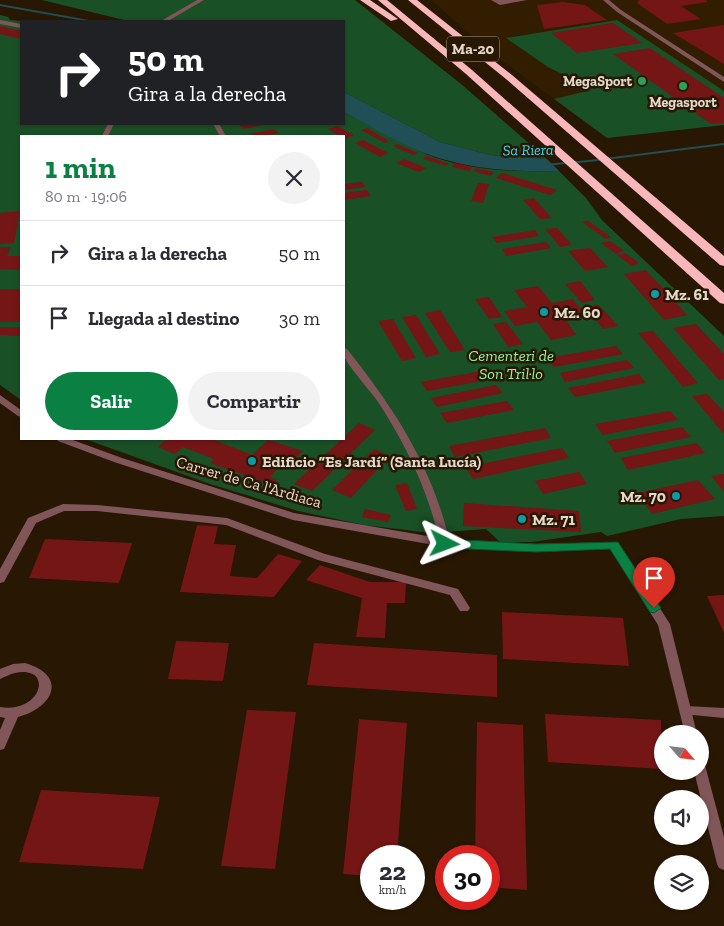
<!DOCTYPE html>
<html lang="es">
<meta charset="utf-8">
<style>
:root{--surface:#fff;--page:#f2f2f3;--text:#2b2b33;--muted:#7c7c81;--line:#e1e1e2;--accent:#0b8043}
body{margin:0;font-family:"Zilla Slab",serif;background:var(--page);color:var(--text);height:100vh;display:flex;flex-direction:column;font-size:19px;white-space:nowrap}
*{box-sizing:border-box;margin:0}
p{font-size:16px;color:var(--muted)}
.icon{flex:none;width:28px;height:28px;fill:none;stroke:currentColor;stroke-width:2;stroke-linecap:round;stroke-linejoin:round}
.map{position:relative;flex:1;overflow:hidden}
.drawer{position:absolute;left:20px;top:135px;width:325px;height:305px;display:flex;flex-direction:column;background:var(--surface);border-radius:0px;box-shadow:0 1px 4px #0004}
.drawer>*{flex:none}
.guide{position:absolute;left:20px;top:20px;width:325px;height:105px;border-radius:0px;box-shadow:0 1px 4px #0004;background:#202124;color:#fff;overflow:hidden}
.needle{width:32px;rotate:118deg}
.tools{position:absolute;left:654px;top:725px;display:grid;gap:10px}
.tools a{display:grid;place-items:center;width:55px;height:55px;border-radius:50%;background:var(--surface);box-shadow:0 1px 4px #0004;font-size:25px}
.speed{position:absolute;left:360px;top:845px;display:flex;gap:10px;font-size:25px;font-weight:700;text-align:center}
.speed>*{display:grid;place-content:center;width:65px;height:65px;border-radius:50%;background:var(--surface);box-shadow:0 1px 4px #0004;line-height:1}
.speed small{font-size:12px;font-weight:400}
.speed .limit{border:8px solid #d22;background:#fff;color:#111}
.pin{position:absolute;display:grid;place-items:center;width:42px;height:42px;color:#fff;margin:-51px -21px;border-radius:50% 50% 50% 0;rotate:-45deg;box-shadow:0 0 5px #0007}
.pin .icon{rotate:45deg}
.me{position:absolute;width:55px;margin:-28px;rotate:93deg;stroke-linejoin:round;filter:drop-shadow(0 0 4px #0008)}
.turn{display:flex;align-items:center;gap:18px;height:105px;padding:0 25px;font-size:22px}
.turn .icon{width:65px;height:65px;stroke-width:2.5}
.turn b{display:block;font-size:35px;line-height:42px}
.round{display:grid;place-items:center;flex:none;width:52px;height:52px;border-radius:26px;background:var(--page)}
.headline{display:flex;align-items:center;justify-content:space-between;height:85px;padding:0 25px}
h1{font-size:30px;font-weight:700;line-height:38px;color:var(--accent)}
.button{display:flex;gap:10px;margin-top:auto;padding:10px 25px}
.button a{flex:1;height:58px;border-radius:30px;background:var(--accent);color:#fff;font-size:20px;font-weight:700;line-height:58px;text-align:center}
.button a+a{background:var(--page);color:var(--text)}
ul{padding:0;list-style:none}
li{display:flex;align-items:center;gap:15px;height:65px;padding:0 25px;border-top:1px solid var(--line)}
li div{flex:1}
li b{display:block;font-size:19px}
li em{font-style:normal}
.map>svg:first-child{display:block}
.built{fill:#321d01}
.green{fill:#195026}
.water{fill:#214f56}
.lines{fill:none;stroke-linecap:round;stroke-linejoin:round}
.stream{fill:#214f56;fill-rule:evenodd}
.building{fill:#741516}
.lane{fill:#815659;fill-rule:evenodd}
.street{fill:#815659;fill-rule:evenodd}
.highway{fill:#f9b7bb;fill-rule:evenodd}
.route{fill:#0b8043;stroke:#07532c}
.leisure-dot{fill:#2e9e5b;stroke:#281703;stroke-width:2}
.culture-dot{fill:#0f9aa8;stroke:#281703;stroke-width:2}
.labels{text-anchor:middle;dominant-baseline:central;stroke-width:5;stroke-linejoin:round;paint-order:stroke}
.far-poi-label{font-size:14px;font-weight:bold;fill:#e5d9cc;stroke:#281703;text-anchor:end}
.shield{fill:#281703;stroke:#ac9f90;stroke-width:1}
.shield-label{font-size:15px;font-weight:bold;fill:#e5d9cc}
.far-water-label{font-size:15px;font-style:italic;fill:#3fd9ef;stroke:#281703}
.poi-label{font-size:16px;font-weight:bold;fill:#e5d9cc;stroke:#281703;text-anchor:start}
.park-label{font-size:16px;font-style:italic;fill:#8cf9a0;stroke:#281703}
.street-label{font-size:16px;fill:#e5d9cc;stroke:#281703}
</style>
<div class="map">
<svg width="724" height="926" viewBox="0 0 724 926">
<rect width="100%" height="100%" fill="#281703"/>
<polygon class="built" points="431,0 724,0 724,125 607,138 489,51"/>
<g class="green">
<polygon points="42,0 355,0 461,84 547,159 490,155 440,142 344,92 344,21 128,21"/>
<path d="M0,15L8,17L10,20L21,21V124H344V112C371,126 398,142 426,154C467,171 516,172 559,171L586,198L602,220L724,336V516L681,519L607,536L601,532L532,542H500L486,529L431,533L364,525L298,511L210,484L85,439H344V136H21V400L0,385Z"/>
<polygon points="617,20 724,91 724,125 607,138 554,99 587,91 590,88 548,67 506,38"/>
</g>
<path class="water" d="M344,92L440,142L490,155L547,159L559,171C516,172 472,170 430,155C403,146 370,126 344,112Z"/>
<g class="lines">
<g class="stream">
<polygon points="0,4 89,20 91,21 84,21 0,6"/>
<polygon points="724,143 724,145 589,162 544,166 542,165 544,164 589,160"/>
</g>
</g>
<g class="building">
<polygon points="639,0 706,0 708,2 681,6 701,19 667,24 637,3"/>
<polygon points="563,2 585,5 607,20 544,29 537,5"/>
<polygon points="613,23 642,43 577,53 551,33"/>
<polygon points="724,25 724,64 673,33"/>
<polygon points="0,26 21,31 21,39 0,34"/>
<polygon points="650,48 724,98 724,123 711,124 613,54"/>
<polygon points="238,124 264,124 264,125 243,129"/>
<polygon points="337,126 354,135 345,139 328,129"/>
<polygon points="367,128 389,141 385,143 361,130"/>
<polygon points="274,129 279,133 263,136 247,134"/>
<polygon points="363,140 388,153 380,157 355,143"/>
<polygon points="397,144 418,153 413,155 393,146"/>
<polygon points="427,156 449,164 446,166 423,159"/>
<polygon points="404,159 426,168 419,172 396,163"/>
<polygon points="455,163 473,167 469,171 452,167"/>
<polygon points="476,168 494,172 491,176 473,171"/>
<polygon points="502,173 557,190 550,195 496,178"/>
<polygon points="362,182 366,187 344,190 344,184"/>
<polygon points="478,183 489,184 483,203 471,201"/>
<polygon points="367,190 371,196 344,200 344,193"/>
<polygon points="534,198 552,218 540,219 523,200"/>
<polygon points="20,211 14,243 0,244 0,213"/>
<polygon points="588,221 611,237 606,239 582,222"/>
<polygon points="557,228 572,245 560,247 545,229"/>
<polygon points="535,230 539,236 497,243 492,237"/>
<polygon points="610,241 624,251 616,254 601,243"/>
<polygon points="546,242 551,248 506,256 502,249"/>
<polygon points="0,247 11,247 7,256 21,256 21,270 0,269"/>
<polygon points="590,248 608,267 585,271 568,251"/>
<polygon points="625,253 639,263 632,266 617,255"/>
<polygon points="646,270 687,315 664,320 624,274"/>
<polygon points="580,281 595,300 582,303 565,284"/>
<polygon points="538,286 552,303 573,299 584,313 564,317 576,335 551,340 537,322 515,326 504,311 527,307 514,290"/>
<rect x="0" y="289" width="21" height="33"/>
<polygon points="489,297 502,317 489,319 475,299"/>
<polygon points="599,305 618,326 603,329 586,307"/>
<polygon points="440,310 465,350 450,352 425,313"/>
<polygon points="416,315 440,354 426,357 402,317"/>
<polygon points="393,319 416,358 402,361 378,321"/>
<polygon points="506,322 523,344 508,347 493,324"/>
<polygon points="696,324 724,354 724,379 719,380 673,328"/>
<polygon points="0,327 21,327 21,336 0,335"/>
<polygon points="653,331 698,383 683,387 638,333"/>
<polygon points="616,346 623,354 554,367 547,358"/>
<polygon points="627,360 634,368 565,382 560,373"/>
<polygon points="487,370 493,379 427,391 421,382"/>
<polygon points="639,374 646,383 575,397 568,388"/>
<polygon points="496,385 503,393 437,407 431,398"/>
<polygon points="707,394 724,412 724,434 692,396"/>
<polygon points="507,401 514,410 447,423 440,413"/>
<polygon points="670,411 678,420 603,435 595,424"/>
<polygon points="359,423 375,430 312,491 294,484"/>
<polygon points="682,427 691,437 615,453 607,441"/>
<polygon points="545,428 551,438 455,457 449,446"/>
<polygon points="167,439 212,439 252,455 268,440 303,451 288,465 283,463 270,477 277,480 272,485 210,463 214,459 183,447 175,454 158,447"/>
<polygon points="697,443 705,453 628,470 621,458"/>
<polygon points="562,448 569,458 473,479 465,467"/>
<polygon points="374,449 390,456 351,498 332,490"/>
<polygon points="579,472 587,484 543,494 535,481"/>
<polygon points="724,474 724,492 711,476"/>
<polygon points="698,480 715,499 652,514 638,493"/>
<polygon points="407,483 417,509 406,511 395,485"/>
<polygon points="464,503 579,511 581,532 463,526"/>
<polygon points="365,509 391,515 388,522 362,517"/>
<polygon points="197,525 218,526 214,544 236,545 230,576 257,578 278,554 302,561 274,597 180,592"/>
<polygon points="45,539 132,543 119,583 29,578"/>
<polygon points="320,565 370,582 406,582 405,603 387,603 385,638 356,637 362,598 306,580"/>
<polygon points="724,595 724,633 707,596"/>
<polygon points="502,612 623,618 629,666 503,659"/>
<polygon points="176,641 229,643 223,681 168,679"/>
<polygon points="314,643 497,655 497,697 307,685"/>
<polygon points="247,710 296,712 275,869 221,866"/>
<polygon points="545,714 661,720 662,769 548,762"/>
<polygon points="359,719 407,723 397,856 371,856 371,876 343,874"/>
<polygon points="477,722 523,725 527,890 489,887 489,856 475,856"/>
<polygon points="41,790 160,797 143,869 19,862"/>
</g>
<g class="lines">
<g class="lane">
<polygon points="197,0 204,0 168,21 161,21"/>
<polygon points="0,20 21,24 21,28 0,24"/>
<polygon points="108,124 114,124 108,136 102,136"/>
<polygon points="213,124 219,124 226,136 220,136"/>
<path d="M344,348L347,349C396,411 432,466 450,543L449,546H441L440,543C428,490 406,444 376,399C370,391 345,362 344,356C343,355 344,349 344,348Z"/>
<polygon points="63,504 97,505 227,518 325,554 458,589 470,608 468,611 460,611 450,595 318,560 226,525 97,511 64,511 36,523 4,582 0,583 0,569 28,518"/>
<path d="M25,663C69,676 53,708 18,717L4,749L0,750V730L5,718L0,717V707C43,714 54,665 15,673C10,674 5,677 0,679V669L13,664Z"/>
<polygon points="686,706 724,708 724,718 682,714 680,711 682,708"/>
</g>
<g class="street">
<polygon points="491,0 527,0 500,5"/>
<polygon points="603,0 609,0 621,10 724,77 724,82 617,12"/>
<polygon points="0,395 21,410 21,417 18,416 0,403"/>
<polygon points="56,439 70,439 122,458 294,513 445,539 536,544 617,542 670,624 697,734 685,734 658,625 610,549 536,552 445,547 293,520 114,462 58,441"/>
<polygon points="700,764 705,765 706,769 724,837 724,870 719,868 717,864 694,771 700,771"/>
</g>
<g class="highway">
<polygon points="360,0 370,0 398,19 391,21"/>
<polygon points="378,0 387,0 472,70 724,293 724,304 720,303 466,74"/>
<polygon points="408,0 417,0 512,75 724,256 724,266 720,265 506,79"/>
</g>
</g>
<polygon class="route" points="445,539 536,544 618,542 661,608 654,613 650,612 610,549 536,552 445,548 439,544"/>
<g class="leisure-dot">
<circle cx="642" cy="81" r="5"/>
<circle cx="683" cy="86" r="5"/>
</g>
<g class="culture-dot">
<circle cx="655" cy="294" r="5"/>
<circle cx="544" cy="312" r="5"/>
<circle cx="252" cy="461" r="5"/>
<circle cx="676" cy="496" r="5"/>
<circle cx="522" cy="519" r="5"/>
</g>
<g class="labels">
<g class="far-poi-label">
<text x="632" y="81">MegaSport</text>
<text x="683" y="102" text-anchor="middle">Megasport</text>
</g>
<rect class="shield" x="447" y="36.5" width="52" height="25" rx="4"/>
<g class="shield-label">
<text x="473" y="49">Ma-20</text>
</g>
<g class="far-water-label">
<text transform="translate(528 150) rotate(-1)">Sa Riera</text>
</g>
<g class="poi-label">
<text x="665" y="294">Mz. 61</text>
<text x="554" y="312">Mz. 60</text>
<text x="262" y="461">Edificio “Es Jardí” (Santa Lucía)</text>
<text x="666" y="496" text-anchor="end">Mz. 70</text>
<text x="532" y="519">Mz. 71</text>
</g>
<g class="park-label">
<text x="511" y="355">Cementeri de<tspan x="511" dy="18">Son Tril·lo</tspan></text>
</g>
<g class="street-label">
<text transform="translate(249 482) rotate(16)">Carrer de Ca l'Ardiaca</text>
</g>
</g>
</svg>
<div class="tools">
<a><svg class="needle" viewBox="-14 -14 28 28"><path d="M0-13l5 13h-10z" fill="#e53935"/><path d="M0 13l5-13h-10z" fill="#7c7c81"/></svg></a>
<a><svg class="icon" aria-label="sound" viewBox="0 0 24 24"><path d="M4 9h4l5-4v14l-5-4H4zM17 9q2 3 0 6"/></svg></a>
<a><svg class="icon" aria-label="layers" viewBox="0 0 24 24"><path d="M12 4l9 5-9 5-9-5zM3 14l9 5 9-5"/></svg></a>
</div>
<div class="speed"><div>22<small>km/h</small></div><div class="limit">30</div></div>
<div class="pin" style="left:654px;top:608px;background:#d93025"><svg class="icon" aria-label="arrive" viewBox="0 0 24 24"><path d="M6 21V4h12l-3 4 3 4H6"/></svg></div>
<svg class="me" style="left:445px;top:544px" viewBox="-20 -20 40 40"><path d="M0-17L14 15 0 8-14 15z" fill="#0b8043" stroke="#fff" stroke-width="4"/></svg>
<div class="guide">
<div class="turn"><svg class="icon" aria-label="right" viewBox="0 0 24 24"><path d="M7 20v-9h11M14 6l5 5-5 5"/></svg><div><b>50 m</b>Gira a la derecha</div></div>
</div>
<section class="drawer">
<div class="headline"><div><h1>1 min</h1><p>80 m · 19:06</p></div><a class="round"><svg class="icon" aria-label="close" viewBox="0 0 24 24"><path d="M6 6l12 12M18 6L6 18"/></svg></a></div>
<ul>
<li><svg class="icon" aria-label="right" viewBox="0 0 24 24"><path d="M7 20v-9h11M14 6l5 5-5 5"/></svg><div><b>Gira a la derecha</b></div><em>50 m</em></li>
<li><svg class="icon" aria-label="arrive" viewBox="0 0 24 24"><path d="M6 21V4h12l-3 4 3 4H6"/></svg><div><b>Llegada al destino</b></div><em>30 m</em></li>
</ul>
<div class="button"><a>Salir</a><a>Compartir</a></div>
</section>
</div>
